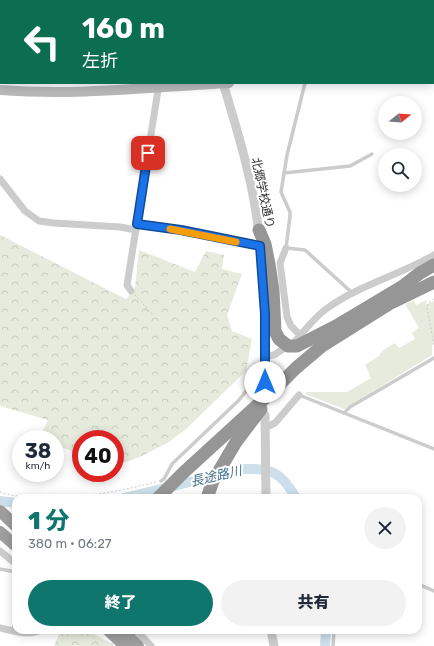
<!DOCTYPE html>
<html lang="ja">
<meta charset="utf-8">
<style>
:root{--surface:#fff;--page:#f2f2f3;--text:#1f2937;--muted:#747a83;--accent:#0f766e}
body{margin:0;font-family:Rubik,"Noto Sans JP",sans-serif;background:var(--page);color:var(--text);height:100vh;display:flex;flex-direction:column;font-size:15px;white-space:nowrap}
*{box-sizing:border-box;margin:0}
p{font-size:13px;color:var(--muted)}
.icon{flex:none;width:22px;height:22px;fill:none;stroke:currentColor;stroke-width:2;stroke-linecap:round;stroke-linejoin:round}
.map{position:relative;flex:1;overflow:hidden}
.details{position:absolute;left:12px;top:494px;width:410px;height:140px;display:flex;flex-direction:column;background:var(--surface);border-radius:12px;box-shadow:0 2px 10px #0003}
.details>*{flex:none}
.top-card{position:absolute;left:0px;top:0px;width:434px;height:84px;box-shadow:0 2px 10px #0003;background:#0b6e4f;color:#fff;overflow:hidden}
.needle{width:26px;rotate:73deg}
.tools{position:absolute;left:378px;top:96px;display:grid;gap:8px}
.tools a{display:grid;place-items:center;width:44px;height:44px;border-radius:50%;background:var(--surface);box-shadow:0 2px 10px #0003;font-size:20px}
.speed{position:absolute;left:12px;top:430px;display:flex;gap:8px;font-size:20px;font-weight:700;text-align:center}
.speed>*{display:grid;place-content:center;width:52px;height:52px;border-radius:50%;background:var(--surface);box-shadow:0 2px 10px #0003;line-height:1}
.speed small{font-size:10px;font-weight:400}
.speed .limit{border:6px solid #d22;background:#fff;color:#111}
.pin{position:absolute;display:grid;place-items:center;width:34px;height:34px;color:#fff;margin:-17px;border-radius:8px;box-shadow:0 2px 6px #0006}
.me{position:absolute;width:44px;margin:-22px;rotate:0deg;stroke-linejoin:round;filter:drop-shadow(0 0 3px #0008)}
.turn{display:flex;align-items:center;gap:14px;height:84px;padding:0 16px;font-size:18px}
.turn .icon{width:52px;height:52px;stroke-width:2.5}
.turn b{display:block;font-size:28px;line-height:34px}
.round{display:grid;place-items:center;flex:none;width:42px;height:42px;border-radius:21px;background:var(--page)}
.summary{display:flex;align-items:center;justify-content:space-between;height:68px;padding:0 16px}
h1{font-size:24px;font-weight:800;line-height:30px;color:var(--accent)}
.button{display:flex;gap:8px;margin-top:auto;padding:8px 16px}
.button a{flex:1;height:46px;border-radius:24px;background:var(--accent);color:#fff;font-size:16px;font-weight:800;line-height:46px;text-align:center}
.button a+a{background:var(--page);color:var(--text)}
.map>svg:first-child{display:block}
.green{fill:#e6ebde}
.forest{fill:url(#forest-crowns)}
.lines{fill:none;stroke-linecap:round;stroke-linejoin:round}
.river{stroke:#ccdfea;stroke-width:10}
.path{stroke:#ccc;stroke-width:1;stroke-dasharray:2 2;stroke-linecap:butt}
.service{stroke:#ccc;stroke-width:3.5}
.minor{stroke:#ccc;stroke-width:7}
.tertiary{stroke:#ccc;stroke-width:9}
.secondary{stroke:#b9b9b9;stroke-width:10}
.trunk{stroke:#9e9e9e;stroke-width:12}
.motorway{stroke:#969696;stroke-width:13}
.route-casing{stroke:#114b97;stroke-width:10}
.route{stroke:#1a73e8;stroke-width:7}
.slow{stroke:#f59e0b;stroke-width:7}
.labels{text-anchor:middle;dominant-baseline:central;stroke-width:4;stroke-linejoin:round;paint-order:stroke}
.street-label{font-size:12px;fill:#2f2f2f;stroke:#fff}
.water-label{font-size:13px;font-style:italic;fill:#42728c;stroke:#fff}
</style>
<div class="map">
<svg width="434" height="646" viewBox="0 0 434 646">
<defs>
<pattern id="forest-crowns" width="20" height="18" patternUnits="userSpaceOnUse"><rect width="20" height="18" fill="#e6ebde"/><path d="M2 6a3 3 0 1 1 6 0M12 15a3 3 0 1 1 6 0" fill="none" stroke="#c6cabf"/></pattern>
</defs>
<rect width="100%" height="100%" fill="#fff"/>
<polygon class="green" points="427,300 426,305 434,301 434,344 432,344 432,355 344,409 305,394 306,392 347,392 371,378 365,365 379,356 382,351 395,343 399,348 415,339 412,333 419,328 405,304 414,301 416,305"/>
<g class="forest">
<polygon points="0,235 126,299 135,288 139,250 195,272 206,251 224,255 222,269 242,274 227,315 232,331 252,339 246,371 186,429 169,442 140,457 123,463 115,464 115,439 81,439 81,454 55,445 55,439 39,439 48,420 0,406"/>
<polygon points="66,630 86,630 113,644 114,646 54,646 60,632"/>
</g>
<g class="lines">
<g class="river">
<path d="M124,498L243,469C272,468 281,472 296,498"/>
<polyline points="0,501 16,503"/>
<polyline points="325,646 326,630"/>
</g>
<g class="path">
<polyline points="363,0 370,1"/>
<polyline points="284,1 285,0"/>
<polyline points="403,1 413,0"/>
<polyline points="135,295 153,315"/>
<polyline points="434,299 428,303 427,308 434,345"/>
<path d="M0,492C14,497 29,497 43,498C83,498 117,492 156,482"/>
</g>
<g class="service">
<polyline points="305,83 287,155 281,192 290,212 290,216 286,248 305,250 349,290 352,293"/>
<polyline points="284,173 350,166 372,154"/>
<polyline points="137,224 181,230 260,246"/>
<polyline points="299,395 434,449"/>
<polyline points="344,413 350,407 434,358"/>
<path d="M161,481L164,479L172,464L238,401C246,393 253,378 264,375"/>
<polyline points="0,569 16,572"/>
<polyline points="418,584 434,591"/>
<polyline points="13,631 16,611"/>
<polyline points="333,646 334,630"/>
</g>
<g class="minor">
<polyline points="314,0 314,1"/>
<polyline points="165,1 165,0"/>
<polyline points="0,179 25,211 39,221 54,223 120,227 136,230"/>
<polyline points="286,248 280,263 287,317 291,326 300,335"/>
<polyline points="131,291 127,285 159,84"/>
<path d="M296,340C306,329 315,317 326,309C359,285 400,275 434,255"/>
<polyline points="265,356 274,355 283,349"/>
<polyline points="265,428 275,423 299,395"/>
<polyline points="0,551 16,564"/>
<path d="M0,628C14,631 28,636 41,630"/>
<polyline points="136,630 151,646"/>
</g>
<g class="tertiary">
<path d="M223,83C238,133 254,184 259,235"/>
<polyline points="261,248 265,314 265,382"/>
<polyline points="265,415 266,498"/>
<polyline points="271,630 274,646"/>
</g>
<g class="secondary">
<polyline points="192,0 193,1"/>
<polyline points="433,70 434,70"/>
<path d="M0,90C76,96 153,87 229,83"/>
</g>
<g class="trunk">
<polyline points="0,511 16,526"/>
<polyline points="0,532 16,546"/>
<polyline points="108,630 125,646"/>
<polyline points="122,630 138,646"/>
</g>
<g class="motorway">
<polyline points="259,230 265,244 269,264 273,290 275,331 279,339 288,346 297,346 336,326 403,286 420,273 434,265"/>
<polyline points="158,498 183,473 276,388 296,368 322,346 389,304 434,282"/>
<polyline points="207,498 213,481 236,442 261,409"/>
</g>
</g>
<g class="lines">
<defs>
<polyline id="route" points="148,153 137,224 181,230 260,246 265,314 265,382"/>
</defs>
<use href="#route" class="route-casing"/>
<use href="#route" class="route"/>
<polyline class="slow" points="170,229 236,242"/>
</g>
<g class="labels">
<g class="street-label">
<text transform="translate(263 193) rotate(78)">北郷学校通り</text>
</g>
<g class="water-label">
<text transform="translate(216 476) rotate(-13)">長途路川</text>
</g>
</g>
</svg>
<div class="tools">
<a><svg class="needle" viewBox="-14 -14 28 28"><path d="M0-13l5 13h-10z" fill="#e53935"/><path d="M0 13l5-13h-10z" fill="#747a83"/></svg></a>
<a><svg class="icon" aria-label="search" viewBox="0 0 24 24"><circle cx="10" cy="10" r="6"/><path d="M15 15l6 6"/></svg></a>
</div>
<div class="speed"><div>38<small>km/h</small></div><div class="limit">40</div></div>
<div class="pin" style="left:148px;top:153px;background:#d93025"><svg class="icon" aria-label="arrive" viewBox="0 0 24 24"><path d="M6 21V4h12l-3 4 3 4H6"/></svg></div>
<svg class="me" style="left:265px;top:382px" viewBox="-20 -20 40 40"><circle r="19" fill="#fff"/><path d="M0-13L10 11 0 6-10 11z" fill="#1a73e8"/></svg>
<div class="top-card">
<div class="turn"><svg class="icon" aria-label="left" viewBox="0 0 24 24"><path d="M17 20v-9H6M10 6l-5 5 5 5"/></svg><div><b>160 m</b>左折</div></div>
</div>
<section class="details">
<div class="summary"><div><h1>1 分</h1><p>380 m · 06:27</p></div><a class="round"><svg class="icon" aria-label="close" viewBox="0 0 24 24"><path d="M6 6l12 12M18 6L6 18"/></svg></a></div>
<div class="button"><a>終了</a><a>共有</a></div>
</section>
</div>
